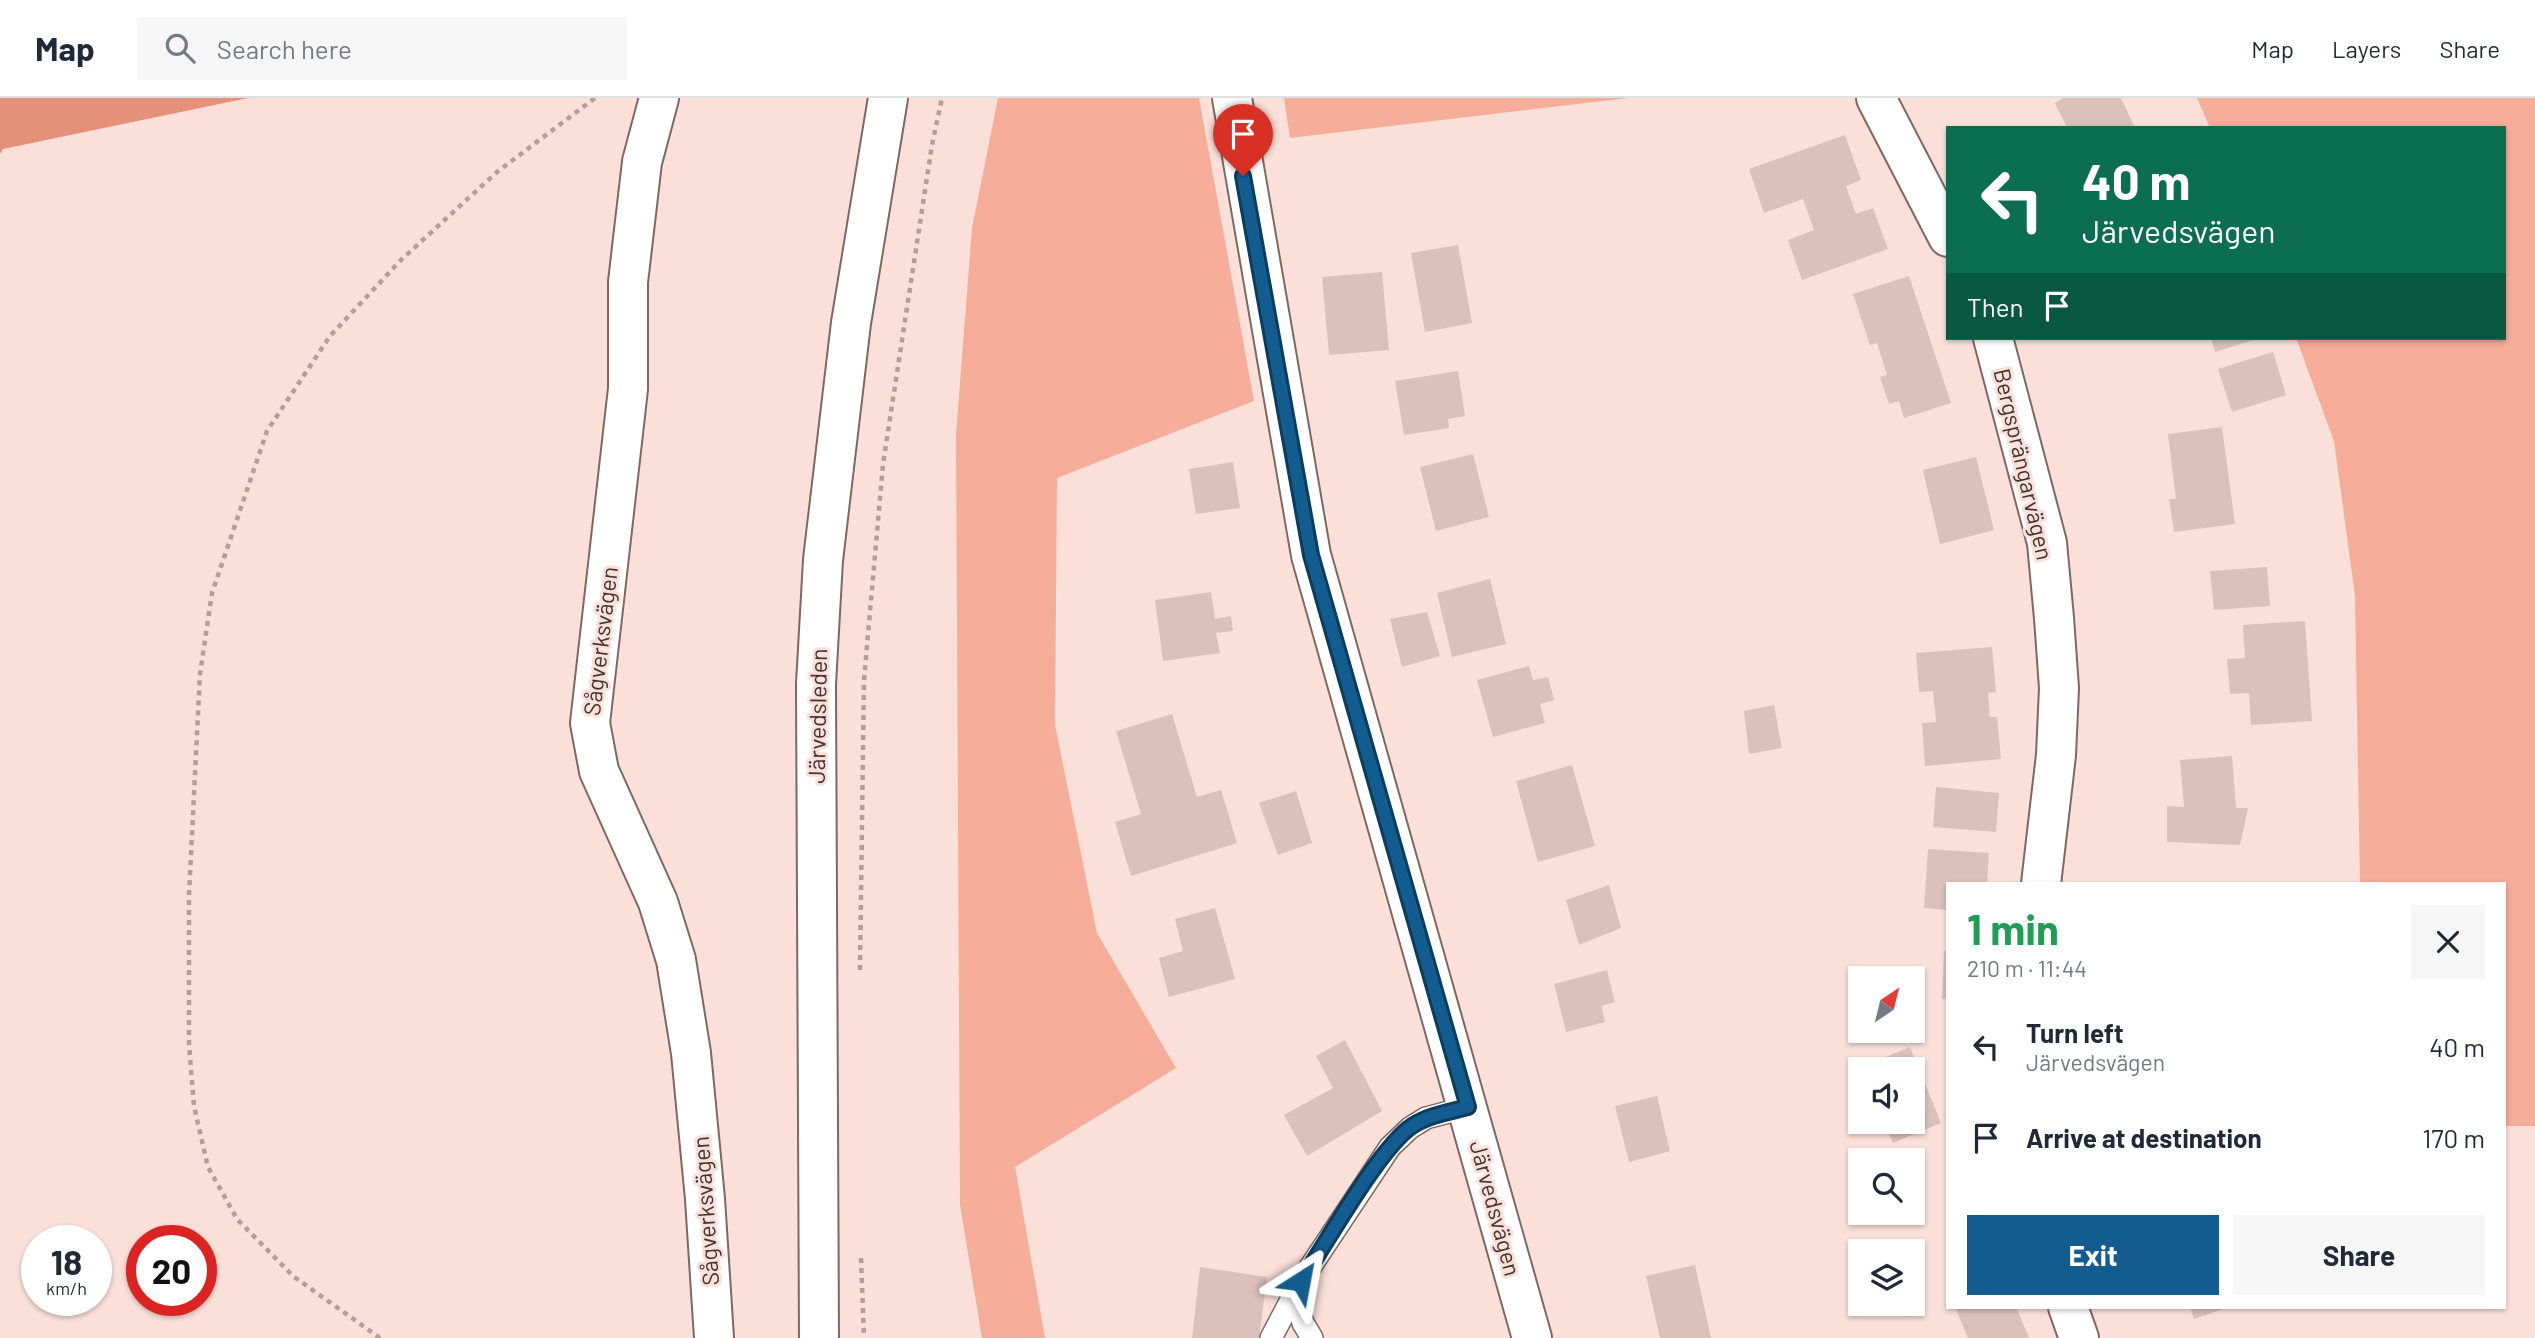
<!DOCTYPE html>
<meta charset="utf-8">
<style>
:root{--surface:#fff;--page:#f6f6f7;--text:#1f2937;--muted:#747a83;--line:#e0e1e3;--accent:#135c90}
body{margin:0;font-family:Barlow,sans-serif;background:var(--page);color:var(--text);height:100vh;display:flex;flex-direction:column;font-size:26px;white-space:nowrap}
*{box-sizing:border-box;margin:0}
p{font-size:23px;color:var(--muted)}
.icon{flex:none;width:38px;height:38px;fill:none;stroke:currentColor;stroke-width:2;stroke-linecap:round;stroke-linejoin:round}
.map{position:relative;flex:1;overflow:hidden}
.panel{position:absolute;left:1946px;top:784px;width:560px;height:427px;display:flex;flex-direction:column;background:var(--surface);border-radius:0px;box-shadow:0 2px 5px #0004}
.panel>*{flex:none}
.hud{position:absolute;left:1946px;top:28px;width:560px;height:214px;border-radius:0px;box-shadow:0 2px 5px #0004;background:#0b6e4f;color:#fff;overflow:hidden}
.needle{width:46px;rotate:35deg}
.fabs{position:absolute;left:1848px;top:868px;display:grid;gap:14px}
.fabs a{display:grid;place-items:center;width:77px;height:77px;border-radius:0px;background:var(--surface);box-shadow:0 2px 5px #0004;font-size:35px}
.speed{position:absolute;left:21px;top:1127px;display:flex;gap:14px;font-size:35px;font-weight:700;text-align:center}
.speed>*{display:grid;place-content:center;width:91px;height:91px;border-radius:50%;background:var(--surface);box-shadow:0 2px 5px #0004;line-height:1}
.speed small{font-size:18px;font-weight:400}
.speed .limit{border:10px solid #d22;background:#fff;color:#111}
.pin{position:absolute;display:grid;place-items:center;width:60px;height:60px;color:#fff;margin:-72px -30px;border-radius:50% 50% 50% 0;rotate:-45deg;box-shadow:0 0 7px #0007}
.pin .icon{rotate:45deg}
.me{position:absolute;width:77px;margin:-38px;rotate:34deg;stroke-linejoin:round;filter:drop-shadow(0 0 5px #0008)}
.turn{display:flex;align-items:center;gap:24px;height:147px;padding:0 21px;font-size:32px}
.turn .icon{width:91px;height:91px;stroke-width:2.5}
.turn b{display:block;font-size:49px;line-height:60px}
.then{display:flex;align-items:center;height:66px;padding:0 21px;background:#0003;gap:14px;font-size:26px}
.round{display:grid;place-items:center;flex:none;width:74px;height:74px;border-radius:0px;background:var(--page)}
.head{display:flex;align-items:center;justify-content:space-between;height:119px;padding:0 21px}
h1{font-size:42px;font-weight:700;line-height:52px;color:#1e9e55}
.primary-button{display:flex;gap:14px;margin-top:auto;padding:14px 21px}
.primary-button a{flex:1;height:80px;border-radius:0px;background:var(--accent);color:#fff;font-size:28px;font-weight:700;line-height:80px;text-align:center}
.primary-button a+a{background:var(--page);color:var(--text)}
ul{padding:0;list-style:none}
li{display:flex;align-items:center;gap:21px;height:91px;padding:0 21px}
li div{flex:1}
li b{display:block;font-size:26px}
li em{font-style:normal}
header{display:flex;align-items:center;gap:42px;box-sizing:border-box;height:98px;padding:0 35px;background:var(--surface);border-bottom:2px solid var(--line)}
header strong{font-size:33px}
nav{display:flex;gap:38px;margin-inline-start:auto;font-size:24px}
.search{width:490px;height:63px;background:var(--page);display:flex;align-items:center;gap:18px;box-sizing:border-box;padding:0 24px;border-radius:0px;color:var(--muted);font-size:26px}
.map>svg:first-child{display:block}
.green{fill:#f5ad99}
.water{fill:#e59079}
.building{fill:#dbc1b9}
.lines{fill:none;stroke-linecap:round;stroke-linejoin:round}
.lane-casing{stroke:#7f6861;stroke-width:24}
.street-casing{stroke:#7f6861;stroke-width:42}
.secondary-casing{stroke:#7f6861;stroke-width:42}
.path{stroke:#b39e99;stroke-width:4.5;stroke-dasharray:5 5;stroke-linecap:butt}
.lane{stroke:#fff;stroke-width:21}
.street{stroke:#fff;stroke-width:38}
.secondary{stroke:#fff;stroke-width:38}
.route-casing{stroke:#0c3c5e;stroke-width:18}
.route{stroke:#135c90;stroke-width:12}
.labels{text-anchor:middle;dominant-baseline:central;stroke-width:6;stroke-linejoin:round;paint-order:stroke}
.street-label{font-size:23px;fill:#403533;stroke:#fbe0d9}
</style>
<header>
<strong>Map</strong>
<div class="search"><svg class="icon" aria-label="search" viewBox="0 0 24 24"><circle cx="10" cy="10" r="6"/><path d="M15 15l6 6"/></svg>Search here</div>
<nav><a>Map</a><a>Layers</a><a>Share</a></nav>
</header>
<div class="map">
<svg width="2535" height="1240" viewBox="0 0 2535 1240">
<rect width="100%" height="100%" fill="#fbe0d9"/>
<g class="green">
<polygon points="998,0 1199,0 1254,303 1057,380 1055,627 1097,835 1176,970 1015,1069 1045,1240 982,1240 960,1107 956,336 972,130"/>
<polygon points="1284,0 1628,0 1290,40"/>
<polygon points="2197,0 2535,0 2535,1028 2504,1028 2504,786 2360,786 2355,498 2334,343 2296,240 2504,240 2504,30 2210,30"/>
</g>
<polygon class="water" points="0,0 248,0 3,51 0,56"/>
<g class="building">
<polygon points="2063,0 2121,0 2135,30 2067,30 2055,5"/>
<polygon points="1845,37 1861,82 1846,88 1856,116 1873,110 1888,151 1802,182 1788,142 1814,132 1803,101 1764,115 1749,71"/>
<polygon points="1458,147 1472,225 1425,234 1411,155"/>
<polygon points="1382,174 1389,252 1329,257 1322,179"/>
<polygon points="1909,178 1951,305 1904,320 1899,303 1889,306 1880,279 1887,277 1877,245 1870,247 1853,196"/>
<polygon points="2211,240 2260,240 2215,254"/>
<polygon points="2273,254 2286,297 2232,314 2218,271"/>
<polygon points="1458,273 1465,318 1448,321 1449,330 1404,337 1395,283"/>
<polygon points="2222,329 2235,426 2174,434 2169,401 2176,401 2168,336"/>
<polygon points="1473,356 1489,419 1436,433 1420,369"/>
<polygon points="1976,359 1994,432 1940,446 1923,372"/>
<polygon points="1233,364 1240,410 1196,416 1189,371"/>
<polygon points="2267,469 2270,508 2214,512 2210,473"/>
<polygon points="1490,481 1506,546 1452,559 1437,495"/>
<polygon points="1211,494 1215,521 1231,518 1233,533 1216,535 1220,555 1163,563 1155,502"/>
<polygon points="1427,514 1440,558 1402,569 1390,521"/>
<polygon points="2305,523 2312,623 2251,627 2249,595 2230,596 2227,561 2245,560 2243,527"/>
<polygon points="1992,549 1996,594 1988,595 1990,619 1997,619 2001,661 1925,668 1922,625 1936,624 1933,593 1919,594 1916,555"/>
<polygon points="1529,568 1533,582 1548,579 1554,602 1540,606 1545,625 1493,639 1477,582"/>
<polygon points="1774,607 1782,650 1749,656 1744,613"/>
<polygon points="1172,616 1197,699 1221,692 1237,745 1131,778 1115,724 1141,716 1116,633"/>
<polygon points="2232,658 2236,710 2248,710 2240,747 2167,744 2167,708 2184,709 2180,662"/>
<polygon points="1572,667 1595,748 1538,764 1516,683"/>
<polygon points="1936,689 1999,695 1996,734 1933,729"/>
<polygon points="1296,693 1312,745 1278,757 1259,705"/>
<polygon points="1928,751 1989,755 1987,786 1948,786 1948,812 1924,810"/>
<polygon points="1609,787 1621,830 1579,847 1566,802"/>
<polygon points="1215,810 1235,881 1169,899 1159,860 1183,853 1175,821"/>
<polygon points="1944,853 1948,853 1948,901 1942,901"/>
<polygon points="1607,872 1615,904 1601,908 1605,924 1566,934 1554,886"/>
<polygon points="1345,942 1382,1013 1307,1058 1284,1017 1333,990 1316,958"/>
<polygon points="1910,949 1941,1025 1893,1045 1884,1024 1913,1024 1913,971 1861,969"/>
<polygon points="1657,998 1670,1053 1629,1064 1615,1008"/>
<polygon points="1695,1167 1711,1240 1660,1240 1646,1178"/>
<polygon points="1200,1169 1267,1179 1259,1240 1192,1240"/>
<polygon points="1955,1209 2016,1209 2029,1240 1968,1240"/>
<polygon points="2190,1209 2226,1209 2226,1210 2194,1221"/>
</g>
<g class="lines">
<defs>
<g id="lane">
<polyline points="1295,1198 1303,1225 1312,1240"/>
<polyline points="1271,1240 1301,1183 1390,1049 1410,1030 1426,1020 1468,1009"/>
</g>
<g id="street">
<polyline points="659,0 642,64 628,184 628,291 590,625 599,673 658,804 676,862 691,955 705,1101 714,1240"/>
<polyline points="1876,0 1948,139"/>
<polyline points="1993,240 2047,445 2054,520 2059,590 2056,657 2041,786"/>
<polyline points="2068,1209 2079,1240"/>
</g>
<g id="secondary">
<polyline points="1232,0 1311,457 1532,1240"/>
<polyline points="819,1240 816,586 823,462 851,225 888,0"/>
</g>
</defs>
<use href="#lane" class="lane-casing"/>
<use href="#street" class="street-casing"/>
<use href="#secondary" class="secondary-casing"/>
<g class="path">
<polyline points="860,872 864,582 883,366 932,47 942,0"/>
<polyline points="861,1160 864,1240"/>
<polyline points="380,1240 293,1178 237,1121 208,1069 194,1008 189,946 189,797 200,576 212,495 267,333 330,238 401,162 497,74 595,0"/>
</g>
<use href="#lane" class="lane"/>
<use href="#street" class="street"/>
<use href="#secondary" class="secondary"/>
</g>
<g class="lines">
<defs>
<path id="route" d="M1243,78L1311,457L1468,1009C1449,1014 1429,1017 1412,1028C1379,1050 1326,1146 1301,1183"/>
</defs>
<use href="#route" class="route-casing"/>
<use href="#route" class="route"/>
</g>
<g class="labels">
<g class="street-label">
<text transform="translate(2024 366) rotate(77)">Bergsprängarvägen</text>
<text transform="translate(600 543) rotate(-83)">Sågverksvägen</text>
<text transform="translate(817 618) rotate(-89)">Järvedsleden</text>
<text transform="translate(1496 1110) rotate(75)">Järvedsvägen</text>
<text transform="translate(705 1113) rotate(-94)">Sågverksvägen</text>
</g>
</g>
</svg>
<div class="fabs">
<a><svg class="needle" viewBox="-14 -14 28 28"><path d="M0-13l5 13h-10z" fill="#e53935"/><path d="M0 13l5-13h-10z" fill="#747a83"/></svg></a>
<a><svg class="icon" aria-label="sound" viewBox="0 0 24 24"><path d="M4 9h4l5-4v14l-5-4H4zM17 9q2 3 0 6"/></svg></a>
<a><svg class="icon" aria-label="search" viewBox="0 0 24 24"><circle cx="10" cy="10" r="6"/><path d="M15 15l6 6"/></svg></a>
<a><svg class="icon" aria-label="layers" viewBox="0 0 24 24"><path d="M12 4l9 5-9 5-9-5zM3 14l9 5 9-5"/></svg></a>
</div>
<div class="speed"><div>18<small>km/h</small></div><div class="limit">20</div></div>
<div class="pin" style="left:1243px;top:78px;background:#d93025"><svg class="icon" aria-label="arrive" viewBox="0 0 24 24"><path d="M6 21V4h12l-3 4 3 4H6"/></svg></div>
<svg class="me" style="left:1301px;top:1183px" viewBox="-20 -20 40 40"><path d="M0-17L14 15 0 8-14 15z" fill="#135c90" stroke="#fff" stroke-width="4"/></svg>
<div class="hud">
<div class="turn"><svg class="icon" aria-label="left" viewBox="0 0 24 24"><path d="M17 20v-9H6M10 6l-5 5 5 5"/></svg><div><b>40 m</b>Järvedsvägen</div></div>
<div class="then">Then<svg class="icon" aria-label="arrive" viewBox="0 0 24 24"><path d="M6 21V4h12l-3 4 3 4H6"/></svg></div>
</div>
<section class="panel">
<div class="head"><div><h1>1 min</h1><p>210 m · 11:44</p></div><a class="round"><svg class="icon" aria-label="close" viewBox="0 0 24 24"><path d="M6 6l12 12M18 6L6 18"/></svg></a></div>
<ul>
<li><svg class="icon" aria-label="left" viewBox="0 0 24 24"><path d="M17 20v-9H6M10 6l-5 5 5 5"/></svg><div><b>Turn left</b><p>Järvedsvägen</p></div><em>40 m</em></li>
<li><svg class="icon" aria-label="arrive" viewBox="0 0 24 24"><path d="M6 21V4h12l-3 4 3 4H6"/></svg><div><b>Arrive at destination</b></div><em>170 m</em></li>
</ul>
<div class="primary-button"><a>Exit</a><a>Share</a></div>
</section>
</div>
